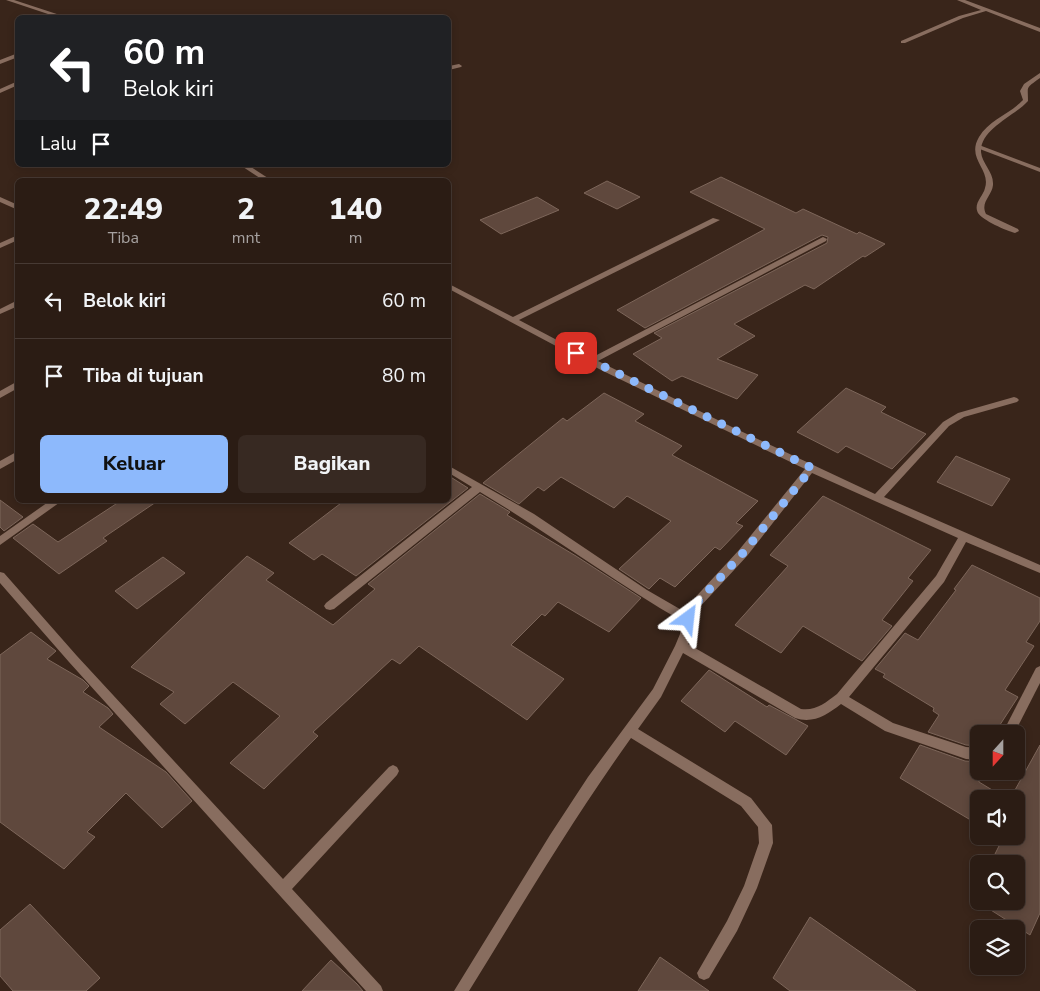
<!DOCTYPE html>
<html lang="id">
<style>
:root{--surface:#2b1c14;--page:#372922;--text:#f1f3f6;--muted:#a6a1a0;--line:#473a34;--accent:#8db9fc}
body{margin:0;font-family:"Nunito Sans",sans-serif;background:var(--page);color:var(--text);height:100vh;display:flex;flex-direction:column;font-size:19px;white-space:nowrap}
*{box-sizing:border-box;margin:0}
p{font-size:16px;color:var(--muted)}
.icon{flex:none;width:28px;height:28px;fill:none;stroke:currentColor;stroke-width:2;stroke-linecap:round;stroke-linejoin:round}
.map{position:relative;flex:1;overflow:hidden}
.sheet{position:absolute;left:15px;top:178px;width:436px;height:325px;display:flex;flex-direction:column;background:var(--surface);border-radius:8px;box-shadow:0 2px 8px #0003,0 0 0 1px var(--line)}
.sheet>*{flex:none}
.guide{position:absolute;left:15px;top:15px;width:436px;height:152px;border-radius:8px;box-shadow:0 2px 8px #0003,0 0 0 1px var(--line);background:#202124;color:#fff;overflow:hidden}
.needle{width:32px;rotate:201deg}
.fabs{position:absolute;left:970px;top:725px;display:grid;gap:10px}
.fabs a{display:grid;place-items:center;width:55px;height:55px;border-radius:8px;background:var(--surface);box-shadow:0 2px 8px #0003,0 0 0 1px var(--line);font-size:25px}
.pin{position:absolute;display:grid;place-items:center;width:42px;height:42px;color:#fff;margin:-21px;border-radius:10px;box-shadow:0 2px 8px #0006}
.me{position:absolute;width:55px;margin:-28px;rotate:30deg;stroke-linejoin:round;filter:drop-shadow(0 0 4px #0008)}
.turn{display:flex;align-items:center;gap:18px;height:105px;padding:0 25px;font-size:22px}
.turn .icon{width:65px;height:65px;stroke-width:2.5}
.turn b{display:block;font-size:35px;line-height:42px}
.then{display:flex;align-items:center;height:48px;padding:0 25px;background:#0003;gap:10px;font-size:19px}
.eta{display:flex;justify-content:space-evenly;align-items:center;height:85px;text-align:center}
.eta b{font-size:30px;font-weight:800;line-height:35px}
.button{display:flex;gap:10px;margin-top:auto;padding:10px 25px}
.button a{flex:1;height:58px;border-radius:8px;background:var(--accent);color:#111;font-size:20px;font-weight:800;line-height:58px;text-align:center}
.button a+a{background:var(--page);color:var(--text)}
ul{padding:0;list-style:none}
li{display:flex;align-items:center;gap:15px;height:75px;padding:0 25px;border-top:1px solid var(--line)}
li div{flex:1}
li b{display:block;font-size:19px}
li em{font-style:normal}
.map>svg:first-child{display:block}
.building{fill:#5f483d;stroke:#7d665a}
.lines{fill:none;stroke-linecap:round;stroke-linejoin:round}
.lane{fill:#886d5f;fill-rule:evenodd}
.street{fill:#886d5f;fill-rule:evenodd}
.route{stroke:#8db9fc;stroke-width:9;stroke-dasharray:0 16.2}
</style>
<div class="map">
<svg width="1040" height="991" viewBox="0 0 1040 991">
<rect width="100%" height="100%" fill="#39251a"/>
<g class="building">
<polygon points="721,177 796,213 803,209 857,234 859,232 885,244 865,257 863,256 814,289 805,285 734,324 755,336 717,359 758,375 737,399 682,376 672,381 633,354 662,338 654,333 827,243 828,237 822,235 645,328 617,310 765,229 690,192"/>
<polygon points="607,181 640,197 617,209 584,193"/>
<polygon points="537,197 559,210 501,234 480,220"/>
<polygon points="846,388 886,407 881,412 926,434 892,469 846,446 838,453 797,432"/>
<polygon points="604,393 644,414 635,421 682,446 672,455 758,501 736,523 743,526 720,550 715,547 675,587 660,578 649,589 619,569 671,521 627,496 614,508 561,477 544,491 538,487 519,504 483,483 563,418 567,421"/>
<polygon points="956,456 1010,479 992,506 937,482"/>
<polygon points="449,476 468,488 356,576 322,554 314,560 289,543 345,500 449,500"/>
<polygon points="480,494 510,512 507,515 576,556 641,598 609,632 558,602 545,616 542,614 511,645 564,679 527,720 419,646 400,664 392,659 313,732 318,736 264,789 230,763 280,716 233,682 185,724 160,704 174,692 131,667 247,556 274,573 266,580 333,625 375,589 368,584"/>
<polygon points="823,496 931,550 908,578 913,581 882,620 892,626 862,661 803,626 781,653 735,625 788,566 770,555"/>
<polygon points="0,500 23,517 4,531 0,527"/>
<polygon points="122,500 159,500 103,538 107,541 59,574 13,538 33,524 58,542"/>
<polygon points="163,557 185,573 137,609 115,591"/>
<polygon points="972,565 1040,598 1040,621 1026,642 1034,646 1005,690 1018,697 994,734 979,734 979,746 966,745 928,732 939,715 933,711 934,708 883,677 885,674 875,669 905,633 918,640 956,590 954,589"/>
<polygon points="31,632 56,651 47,659 83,680 89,686 83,692 108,708 113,714 99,727 166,772 192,801 162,828 126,793 87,832 95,837 64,869 0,822 0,655"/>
<polygon points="709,670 767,707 769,705 808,726 786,755 735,721 725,732 681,701"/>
<polygon points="920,745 965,761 979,762 979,782 1007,799 979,799 979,825 900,778"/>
<polygon points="1040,745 1040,913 1030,935 972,898 979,886 979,901 1016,901 1016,864 990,864 1002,840 997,836 1016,836 1016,799 1010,799"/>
<polygon points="30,904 100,978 86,991 13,991 0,976 0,930"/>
<polygon points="810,917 916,991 790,991 773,978"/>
<polygon points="660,957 709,991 638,991"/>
<polygon points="331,960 357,984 363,991 302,991"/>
</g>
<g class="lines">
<g class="lane">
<polygon points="272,14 274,15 274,17 266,18"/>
<polygon points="979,145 1040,168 1040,172 977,148 976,147"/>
</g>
<g class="street">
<polygon points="6,0 14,0 69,18 60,18"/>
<polygon points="957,0 965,0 1040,28 1040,32 986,11 963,18 905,43 901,43 901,41 959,16 981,10"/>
<polygon points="18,53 18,57 0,64 0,60"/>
<polygon points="459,64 462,66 461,67 449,70 449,66"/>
<path d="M1040,73V78C1025,89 1028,85 1028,101C1015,116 980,129 981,152C982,164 994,172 993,185C992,196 980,202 986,214L1018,229L1019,231L1015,233C1007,231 982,220 978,213C973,203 983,197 985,188C991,169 966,159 979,137C989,120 1010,114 1023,100L1020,91L1024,84Z"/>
<polygon points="18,81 18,85 0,93 0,89"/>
<polygon points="240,165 248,165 271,180 263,180"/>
<polygon points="0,197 18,205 18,210 0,202"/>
<path d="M713,218L720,220L519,320L591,358L823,237L827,239L826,241L598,361L732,427L875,494L943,422L958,413L1014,397L1017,398L1019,400L1017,402L964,417L949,426L884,497L1040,565V573L966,542L944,582L849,697L893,723L966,747L979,748V760L966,759L885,731L841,704C827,715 813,724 795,718L683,653L661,697L638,729L751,798L772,825L773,843L757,888L737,931L709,978L704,980L699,978L697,973L727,921L744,886L759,843L758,827L741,806L631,738C573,819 522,905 469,991H454L550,835L588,777L653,689L675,646L680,634L682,621C613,581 549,533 480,492L334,609L330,610L326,609L324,606L326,603L472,487L449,473V466L534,514L647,590L685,612L690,603L739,550L805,469L601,370L449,289V284L513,317ZM812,473L958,538L936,576L837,694C825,703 816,711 801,709L688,644C692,633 692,620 698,609L747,556Z"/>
<polygon points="18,235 18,240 0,248 0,243"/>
<polygon points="18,300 18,306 0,314 0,309"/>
<polygon points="18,381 18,388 0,398 0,391"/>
<polygon points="18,451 18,459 0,469 0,461"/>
<polygon points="51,500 63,500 0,545 0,536"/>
<polygon points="0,572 4,573 77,656 283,879 389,767 393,765 397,767 399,771 397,775 292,889 381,986 383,991 366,991 69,662 0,583"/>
<polygon points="1040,666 1040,683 1014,734 1002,734 1036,668"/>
</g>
</g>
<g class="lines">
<polyline class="route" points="576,353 812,468 743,553 694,606 688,619"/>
</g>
</svg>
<div class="fabs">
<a><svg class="needle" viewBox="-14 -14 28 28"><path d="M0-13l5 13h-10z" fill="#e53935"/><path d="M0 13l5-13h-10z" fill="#a6a1a0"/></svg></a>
<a><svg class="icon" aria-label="sound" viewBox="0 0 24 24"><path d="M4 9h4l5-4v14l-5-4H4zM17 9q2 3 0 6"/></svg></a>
<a><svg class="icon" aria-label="search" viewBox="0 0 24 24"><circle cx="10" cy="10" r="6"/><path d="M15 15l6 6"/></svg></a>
<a><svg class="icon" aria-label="layers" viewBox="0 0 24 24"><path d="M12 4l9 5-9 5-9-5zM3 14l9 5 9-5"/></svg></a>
</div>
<div class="pin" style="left:576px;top:353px;background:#d93025"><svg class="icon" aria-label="arrive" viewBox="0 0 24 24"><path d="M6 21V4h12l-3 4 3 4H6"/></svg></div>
<svg class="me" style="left:688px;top:619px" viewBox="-20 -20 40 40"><path d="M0-17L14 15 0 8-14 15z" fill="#8db9fc" stroke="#fff" stroke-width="4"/></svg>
<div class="guide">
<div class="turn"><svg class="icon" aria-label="left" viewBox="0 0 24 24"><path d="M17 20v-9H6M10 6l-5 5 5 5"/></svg><div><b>60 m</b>Belok kiri</div></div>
<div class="then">Lalu<svg class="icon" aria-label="arrive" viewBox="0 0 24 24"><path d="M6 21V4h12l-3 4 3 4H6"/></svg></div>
</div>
<section class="sheet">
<div class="eta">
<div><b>22:49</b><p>Tiba</p></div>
<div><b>2</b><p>mnt</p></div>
<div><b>140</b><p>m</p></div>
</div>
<ul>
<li><svg class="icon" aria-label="left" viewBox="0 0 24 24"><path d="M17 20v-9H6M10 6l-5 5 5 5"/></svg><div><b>Belok kiri</b></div><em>60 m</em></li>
<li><svg class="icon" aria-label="arrive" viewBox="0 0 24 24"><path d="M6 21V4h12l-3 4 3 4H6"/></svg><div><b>Tiba di tujuan</b></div><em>80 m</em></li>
</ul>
<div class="button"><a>Keluar</a><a>Bagikan</a></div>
</section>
</div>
